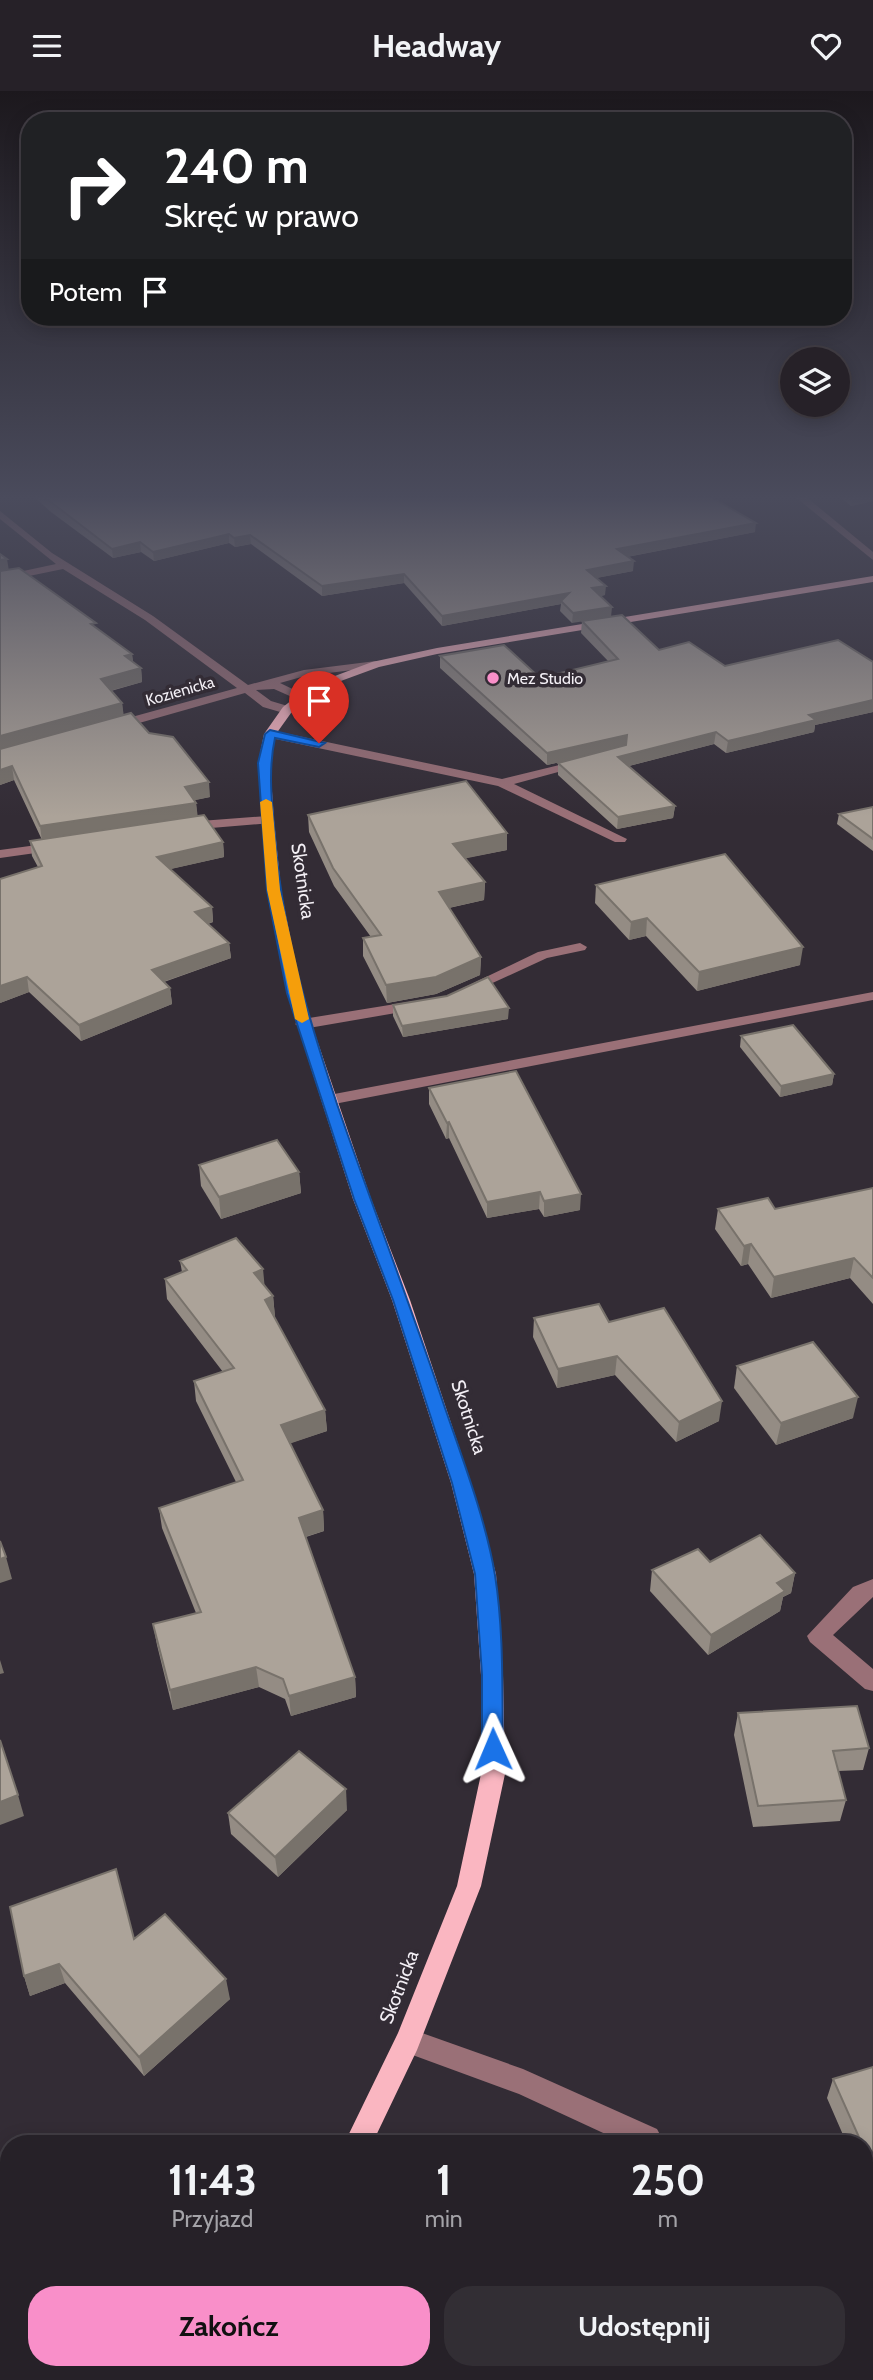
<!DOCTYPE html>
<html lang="pl">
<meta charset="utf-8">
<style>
:root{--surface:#262128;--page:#322e34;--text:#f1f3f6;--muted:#a4a3a8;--line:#423e45;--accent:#f98fc9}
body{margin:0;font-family:Cabin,sans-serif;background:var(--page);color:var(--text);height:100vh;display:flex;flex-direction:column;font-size:26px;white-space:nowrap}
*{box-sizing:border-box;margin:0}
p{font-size:23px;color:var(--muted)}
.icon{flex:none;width:38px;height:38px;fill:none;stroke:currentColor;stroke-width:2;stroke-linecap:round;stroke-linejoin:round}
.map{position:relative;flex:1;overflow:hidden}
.panel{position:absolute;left:0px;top:2044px;width:873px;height:245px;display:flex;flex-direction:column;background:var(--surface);border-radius:28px 28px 0 0;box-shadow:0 4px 18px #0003,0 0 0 2px var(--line)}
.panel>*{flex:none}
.banner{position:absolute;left:21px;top:21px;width:831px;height:214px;border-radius:28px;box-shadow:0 4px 18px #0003,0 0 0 2px var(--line);background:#202124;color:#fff;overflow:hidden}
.controls{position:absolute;left:780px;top:256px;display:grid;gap:14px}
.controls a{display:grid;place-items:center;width:70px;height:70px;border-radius:50%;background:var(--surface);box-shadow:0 4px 18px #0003,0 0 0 2px var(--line);font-size:35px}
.pin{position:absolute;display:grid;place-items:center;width:60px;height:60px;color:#fff;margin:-72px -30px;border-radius:50% 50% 50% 0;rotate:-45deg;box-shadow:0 0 7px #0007}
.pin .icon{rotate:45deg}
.me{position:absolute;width:77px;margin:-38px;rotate:359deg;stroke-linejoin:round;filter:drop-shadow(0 0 5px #0008)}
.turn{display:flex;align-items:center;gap:24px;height:147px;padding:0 28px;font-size:32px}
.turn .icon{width:91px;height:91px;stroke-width:2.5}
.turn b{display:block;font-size:49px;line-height:60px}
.then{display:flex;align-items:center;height:66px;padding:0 28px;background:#0003;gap:14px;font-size:26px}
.eta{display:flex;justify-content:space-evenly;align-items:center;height:119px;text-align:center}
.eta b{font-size:42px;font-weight:700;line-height:49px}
.action{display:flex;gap:14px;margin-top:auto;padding:14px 28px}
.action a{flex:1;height:80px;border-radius:28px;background:var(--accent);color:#111;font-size:28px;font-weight:700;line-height:80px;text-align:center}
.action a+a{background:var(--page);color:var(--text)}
header{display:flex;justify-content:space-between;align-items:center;height:91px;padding:0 28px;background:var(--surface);font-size:32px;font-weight:700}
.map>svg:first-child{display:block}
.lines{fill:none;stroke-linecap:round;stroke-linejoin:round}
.minor{fill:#9a7077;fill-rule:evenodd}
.major{fill:#fab6c1;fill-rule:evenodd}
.wall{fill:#948c84}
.shaded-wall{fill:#78726b}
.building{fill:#aca399;stroke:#78726b;stroke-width:2}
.route{fill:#1a73e8;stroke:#114b97;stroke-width:2}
.slow{fill:#f59e0b}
.poi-dot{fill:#f98fc9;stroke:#332c35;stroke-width:2.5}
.labels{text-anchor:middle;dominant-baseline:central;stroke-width:7;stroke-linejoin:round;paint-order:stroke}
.far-poi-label{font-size:16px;fill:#f3eff5;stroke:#332c35;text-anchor:start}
.far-street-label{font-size:16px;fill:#f3eff5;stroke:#332c35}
.street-label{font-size:19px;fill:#f3eff5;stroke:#332c35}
</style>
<header><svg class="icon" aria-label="menu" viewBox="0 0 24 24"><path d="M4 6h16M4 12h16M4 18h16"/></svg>Headway<svg class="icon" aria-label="heart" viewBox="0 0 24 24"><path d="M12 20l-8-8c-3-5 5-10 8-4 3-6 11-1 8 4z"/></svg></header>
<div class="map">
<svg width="873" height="2289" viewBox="0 0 873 2289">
<rect width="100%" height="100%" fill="#332c35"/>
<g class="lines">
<g class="minor">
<polygon points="794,405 805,405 873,461 873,469"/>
<polygon points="0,420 52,462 153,525 248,594 304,579 376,570 382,573 376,576 305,585 280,592 305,604 305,608 301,610 274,598 256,599 271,610 291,616 293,619 287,623 263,616 245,602 118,638 110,638 110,632 237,597 145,529 63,478 0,491 0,485 56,473 0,428"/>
<polygon points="270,639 502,688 584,668 584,674 514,693 627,748 625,751 615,751 498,695 266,646 266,640"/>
<polygon points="267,725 274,729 272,732 187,739 180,735 187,731"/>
<polygon points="52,752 59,756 57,759 0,767 0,759"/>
<polygon points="580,852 587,856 585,859 547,867 475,900 465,900 463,897 538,861"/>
<polygon points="873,901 873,909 329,1014 321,1009 329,1004"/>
<polygon points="414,910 422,915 419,918 303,938 295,933 303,928"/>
<polygon points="873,1488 873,1506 833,1544 873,1578 873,1600 865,1598 810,1551 807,1545 853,1496"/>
<polygon points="408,1937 523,1978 657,2038 665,2053 627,2053 519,2003 399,1959 395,1950 399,1941"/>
<rect x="864" y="2204" width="9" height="28"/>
</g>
<g class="major">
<polygon points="873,485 873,491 437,563 379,576 319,598 291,622 276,643 270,672 274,729 281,799 301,902 371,1108 410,1209 471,1392 496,1483 503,1584 505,1683 481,1795 417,1959 372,2053 344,2053 398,1942 457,1795 481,1683 481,1584 474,1483 451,1392 392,1209 353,1108 287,902 267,799 258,672 264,643 283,616 311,594 372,571 437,557"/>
<polygon points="232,2280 262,2280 258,2289 228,2289"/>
</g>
</g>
<g class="wall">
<polygon points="33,405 709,405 755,441 627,466 633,480 596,487 605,504 600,505 572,532 560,520 561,513 442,535 404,492 322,505 251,453 235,456 229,452 154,470 141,461 113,467 51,421"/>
<polygon points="839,405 873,405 873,410 851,415"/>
<polygon points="8,478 96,538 132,563 133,571 141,577 142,591 111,600 122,612 123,624 149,642 210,706 194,709 196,712 197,725 223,751 224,766 170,778 212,816 213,831 208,833 229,852 231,867 164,891 170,897 172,913 81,950 29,901 0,912 38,776 32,765 30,750 42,749 14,689 0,694"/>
<polygon points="582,530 659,559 725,575 873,571 873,621 815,634 814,641 726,662 714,653 629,675 675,715 673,727 617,738 558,684 558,672 569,669 547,674 440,577 440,565 540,587 609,571 581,542"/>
<polygon points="873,716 873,760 837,733 839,723"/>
<polygon points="308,724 507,742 507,759 465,767 485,791 484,809 449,817 481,866 480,884 436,903 387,912 363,865 363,847 371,846 334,795 309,741"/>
<polygon points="596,794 800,874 697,900 646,845 629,849 595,812"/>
<polygon points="447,905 508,928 403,946 393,925 393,914"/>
<polygon points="741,945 834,983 832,994 780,1006 740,956"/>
<polygon points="429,997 580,1119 544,1126 539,1118 487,1127 449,1047 446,1048 429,1013"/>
<polygon points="199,1074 299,1081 301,1102 221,1128 201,1095"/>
<polygon points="873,1097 873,1213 850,1187 771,1207 748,1173 741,1175 715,1138 718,1118 775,1118"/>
<polygon points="180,1170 265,1195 273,1205 275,1226 274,1226 325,1319 327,1340 290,1352 323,1419 324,1440 306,1446 355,1586 356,1606 291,1625 285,1608 259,1596 173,1619 157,1554 153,1533 196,1522 162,1437 159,1417 236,1391 196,1310 194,1290 223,1281 167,1208 165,1188 182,1181"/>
<polygon points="534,1227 609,1231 719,1330 676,1351 615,1284 557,1297 533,1246"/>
<polygon points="737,1275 853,1327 776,1354 734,1297"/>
<polygon points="710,1471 795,1482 791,1502 783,1506 780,1520 708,1564 650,1500 652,1479"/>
<polygon points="738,1622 869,1657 863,1679 838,1680 846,1709 840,1730 753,1736 734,1644"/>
<polygon points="347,1719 278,1786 231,1743 228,1722"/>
<polygon points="134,1848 230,1908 144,1985 65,1892 30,1905 24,1885"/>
<polygon points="873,1976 873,2099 868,2101 864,2093 864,2053 847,2053 827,2007 833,1988"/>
</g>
<g class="shaded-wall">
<polygon points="857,405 873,405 873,410 851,415 852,406"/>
<polygon points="756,432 755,441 616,468 617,458"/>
<polygon points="229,443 229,452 154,470 153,461"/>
<polygon points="250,444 251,453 235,456 234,447"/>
<polygon points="140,451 141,461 113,467 112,458"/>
<polygon points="7,468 9,480 0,483 0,469"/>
<polygon points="634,470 633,480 586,489 587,479"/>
<polygon points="404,483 404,492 322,505 322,495"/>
<polygon points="606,495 605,504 591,507 592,497"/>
<polygon points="569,502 561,510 561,513 442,535 442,525"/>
<polygon points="612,516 611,526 572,532 573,522"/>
<polygon points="132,563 133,577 125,565"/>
<polygon points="141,577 142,591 102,602 101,588"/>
<polygon points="873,609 873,621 815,634 814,641 726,662 728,650 809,624"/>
<polygon points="122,612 124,626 0,660 0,645"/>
<polygon points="716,641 714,653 617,678 618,666"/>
<polygon points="627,644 626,656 547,674 547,662"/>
<polygon points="12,675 14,689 0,694 0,679"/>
<polygon points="209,691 210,706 187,711 185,696"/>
<polygon points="196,712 198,727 42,750 40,735"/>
<polygon points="675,715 673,727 617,738 618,726"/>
<polygon points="507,742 507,759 453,770 453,753"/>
<polygon points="223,751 224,766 158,781 157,766"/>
<polygon points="485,791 484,809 439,819 439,801"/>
<polygon points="212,816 213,831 197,836 195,821"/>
<polygon points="647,827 646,845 629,849 631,831"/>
<polygon points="229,852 231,867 154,894 152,879"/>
<polygon points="803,856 800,874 697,900 699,881"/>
<polygon points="481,866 480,884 436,903 387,912 386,894"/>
<polygon points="27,886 29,901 0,912 0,895"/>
<polygon points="170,897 172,913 81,950 79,934"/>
<polygon points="509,917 508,928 403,946 402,935"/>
<polygon points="834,983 832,994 780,1006 781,995"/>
<polygon points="449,1031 449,1047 446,1048 447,1032"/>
<polygon points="299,1081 301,1102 221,1128 219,1106"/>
<polygon points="540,1101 539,1118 487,1127 487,1111"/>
<polygon points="581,1103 580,1119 544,1126 544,1110"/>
<polygon points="751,1153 748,1173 741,1175 744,1155"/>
<polygon points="854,1167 850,1187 771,1207 774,1186"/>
<polygon points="263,1178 265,1199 254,1182"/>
<polygon points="273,1205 275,1226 266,1229 265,1209"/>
<polygon points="617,1265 615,1284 557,1297 558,1278"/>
<polygon points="858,1306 853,1327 776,1354 781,1332"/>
<polygon points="722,1310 719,1330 676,1351 679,1331"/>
<polygon points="325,1319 327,1340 283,1355 281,1334"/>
<polygon points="323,1419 324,1440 301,1447 299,1427"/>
<polygon points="6,1466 12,1488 0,1492 0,1468"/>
<polygon points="795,1482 791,1502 783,1506 780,1520 708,1564 711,1544 777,1492"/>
<polygon points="0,1569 4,1582 0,1583"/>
<polygon points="256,1576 259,1596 173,1619 170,1599"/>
<polygon points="355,1586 356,1606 291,1625 289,1605"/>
<polygon points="346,1698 347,1719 278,1786 275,1766"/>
<polygon points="18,1704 24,1725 0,1734 0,1711"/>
<polygon points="59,1873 65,1892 30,1905 24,1885"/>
<polygon points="226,1888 230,1908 144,1985 139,1966"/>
<polygon points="873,2088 873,2099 868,2101"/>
</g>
<g class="building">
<polygon points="43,405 709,405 756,432 617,458 634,470 587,479 606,495 592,497 612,516 573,522 561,510 569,502 442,525 404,483 322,495 250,444 234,447 229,443 153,461 140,451 112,458"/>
<polygon points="0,463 7,468 0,469"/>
<polygon points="19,477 96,532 91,533 132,563 125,565 141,577 101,588 122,612 0,645 0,480"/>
<polygon points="622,524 659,559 689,551 725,575 838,549 873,571 873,609 809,624 816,629 728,650 716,641 618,666 675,715 618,726 558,672 626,654 627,644 547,662 440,565 504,554 540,587 618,568 582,530"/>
<polygon points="131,622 149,642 173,646 209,691 185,696 196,712 40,735 12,675 0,679 0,658"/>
<polygon points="466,690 507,742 453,753 485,791 439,801 481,866 436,886 386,894 363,847 381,844 333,777 308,724"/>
<polygon points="873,716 873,748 839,723"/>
<polygon points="204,724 223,751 157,766 212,816 195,821 229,852 152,879 170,897 79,934 27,886 0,895 0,788 42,775 30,750"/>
<polygon points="725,763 803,856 699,881 647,827 631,831 596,794"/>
<polygon points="488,886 509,917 402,935 393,914 447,905"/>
<polygon points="793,934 834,983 781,995 741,945"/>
<polygon points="516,980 581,1103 544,1110 540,1101 487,1111 449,1031 447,1032 429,997"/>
<polygon points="277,1049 299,1081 219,1106 199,1074"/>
<polygon points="873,1097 873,1187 854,1167 774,1186 751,1153 744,1155 718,1118 768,1107 775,1118"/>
<polygon points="236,1147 263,1178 254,1182 273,1205 265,1209 325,1319 281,1334 323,1419 299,1427 355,1586 289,1605 283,1588 256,1576 170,1599 153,1533 201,1521 159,1417 243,1389 194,1290 234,1277 165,1188 187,1179 180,1170"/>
<polygon points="599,1213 609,1231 664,1217 722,1310 679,1331 617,1265 558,1278 534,1227"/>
<polygon points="813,1251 858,1306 781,1332 737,1275"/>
<polygon points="760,1444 795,1482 777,1492 785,1500 711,1544 652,1479 698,1458 710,1471"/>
<polygon points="0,1450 6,1466 0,1468"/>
<polygon points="857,1615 869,1657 833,1660 846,1709 758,1715 738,1622"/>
<polygon points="0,1649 18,1704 0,1711"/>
<polygon points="299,1660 346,1698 275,1766 228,1722"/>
<polygon points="116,1778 134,1848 165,1823 226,1888 139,1966 59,1873 24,1885 10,1816"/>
<polygon points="873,1976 873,2077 864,2058 864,2053 862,2053 833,1988"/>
<polygon points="621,2050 622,2053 610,2053"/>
</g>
<linearGradient id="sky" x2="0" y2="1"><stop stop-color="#1c181d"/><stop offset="0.56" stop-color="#4a4b5c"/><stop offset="1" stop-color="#4a4b5c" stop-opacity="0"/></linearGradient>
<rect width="873" height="726" fill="url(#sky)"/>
<path class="route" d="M270,639L325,652L319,656L275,647C267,683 273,720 276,757C284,846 309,929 337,1013C372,1115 411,1215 445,1317C463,1369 486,1430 495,1484C504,1541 502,1601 503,1658L500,1665L493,1667L485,1665L482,1658V1584L475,1483L452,1392L393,1209L354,1108L287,902L267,799L258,672L265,643Z"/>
<polygon class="slow" points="266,708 272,711 280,799 309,928 302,932 295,928 267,799 260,711"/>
<circle class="poi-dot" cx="493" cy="587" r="7"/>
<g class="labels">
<g class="far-poi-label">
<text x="507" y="587">Mez Studio</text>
</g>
<g class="far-street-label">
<text transform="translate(180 600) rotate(-16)">Kozienicka</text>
</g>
<g class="street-label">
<text transform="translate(303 790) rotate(82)">Skotnicka</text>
<text transform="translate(469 1326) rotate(72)">Skotnicka</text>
<text transform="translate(399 1896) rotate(-69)">Skotnicka</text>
</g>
</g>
</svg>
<div class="controls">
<a><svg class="icon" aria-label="layers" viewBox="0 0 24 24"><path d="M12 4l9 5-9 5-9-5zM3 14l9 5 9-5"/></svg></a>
</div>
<div class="pin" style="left:319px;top:652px;background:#d93025"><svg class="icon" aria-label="arrive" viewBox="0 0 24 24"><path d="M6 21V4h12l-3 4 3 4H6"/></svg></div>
<svg class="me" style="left:493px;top:1658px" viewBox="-20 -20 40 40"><path d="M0-17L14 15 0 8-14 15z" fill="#1a73e8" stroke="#fff" stroke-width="4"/></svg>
<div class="banner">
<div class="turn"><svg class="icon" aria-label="right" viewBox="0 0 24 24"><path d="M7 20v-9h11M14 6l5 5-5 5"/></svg><div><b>240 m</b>Skręć w prawo</div></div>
<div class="then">Potem<svg class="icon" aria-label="arrive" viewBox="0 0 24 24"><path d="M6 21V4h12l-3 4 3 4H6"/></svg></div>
</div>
<section class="panel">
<div class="eta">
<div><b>11:43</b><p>Przyjazd</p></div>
<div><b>1</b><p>min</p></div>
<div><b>250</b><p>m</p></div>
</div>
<div class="action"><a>Zakończ</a><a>Udostępnij</a></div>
</section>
</div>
